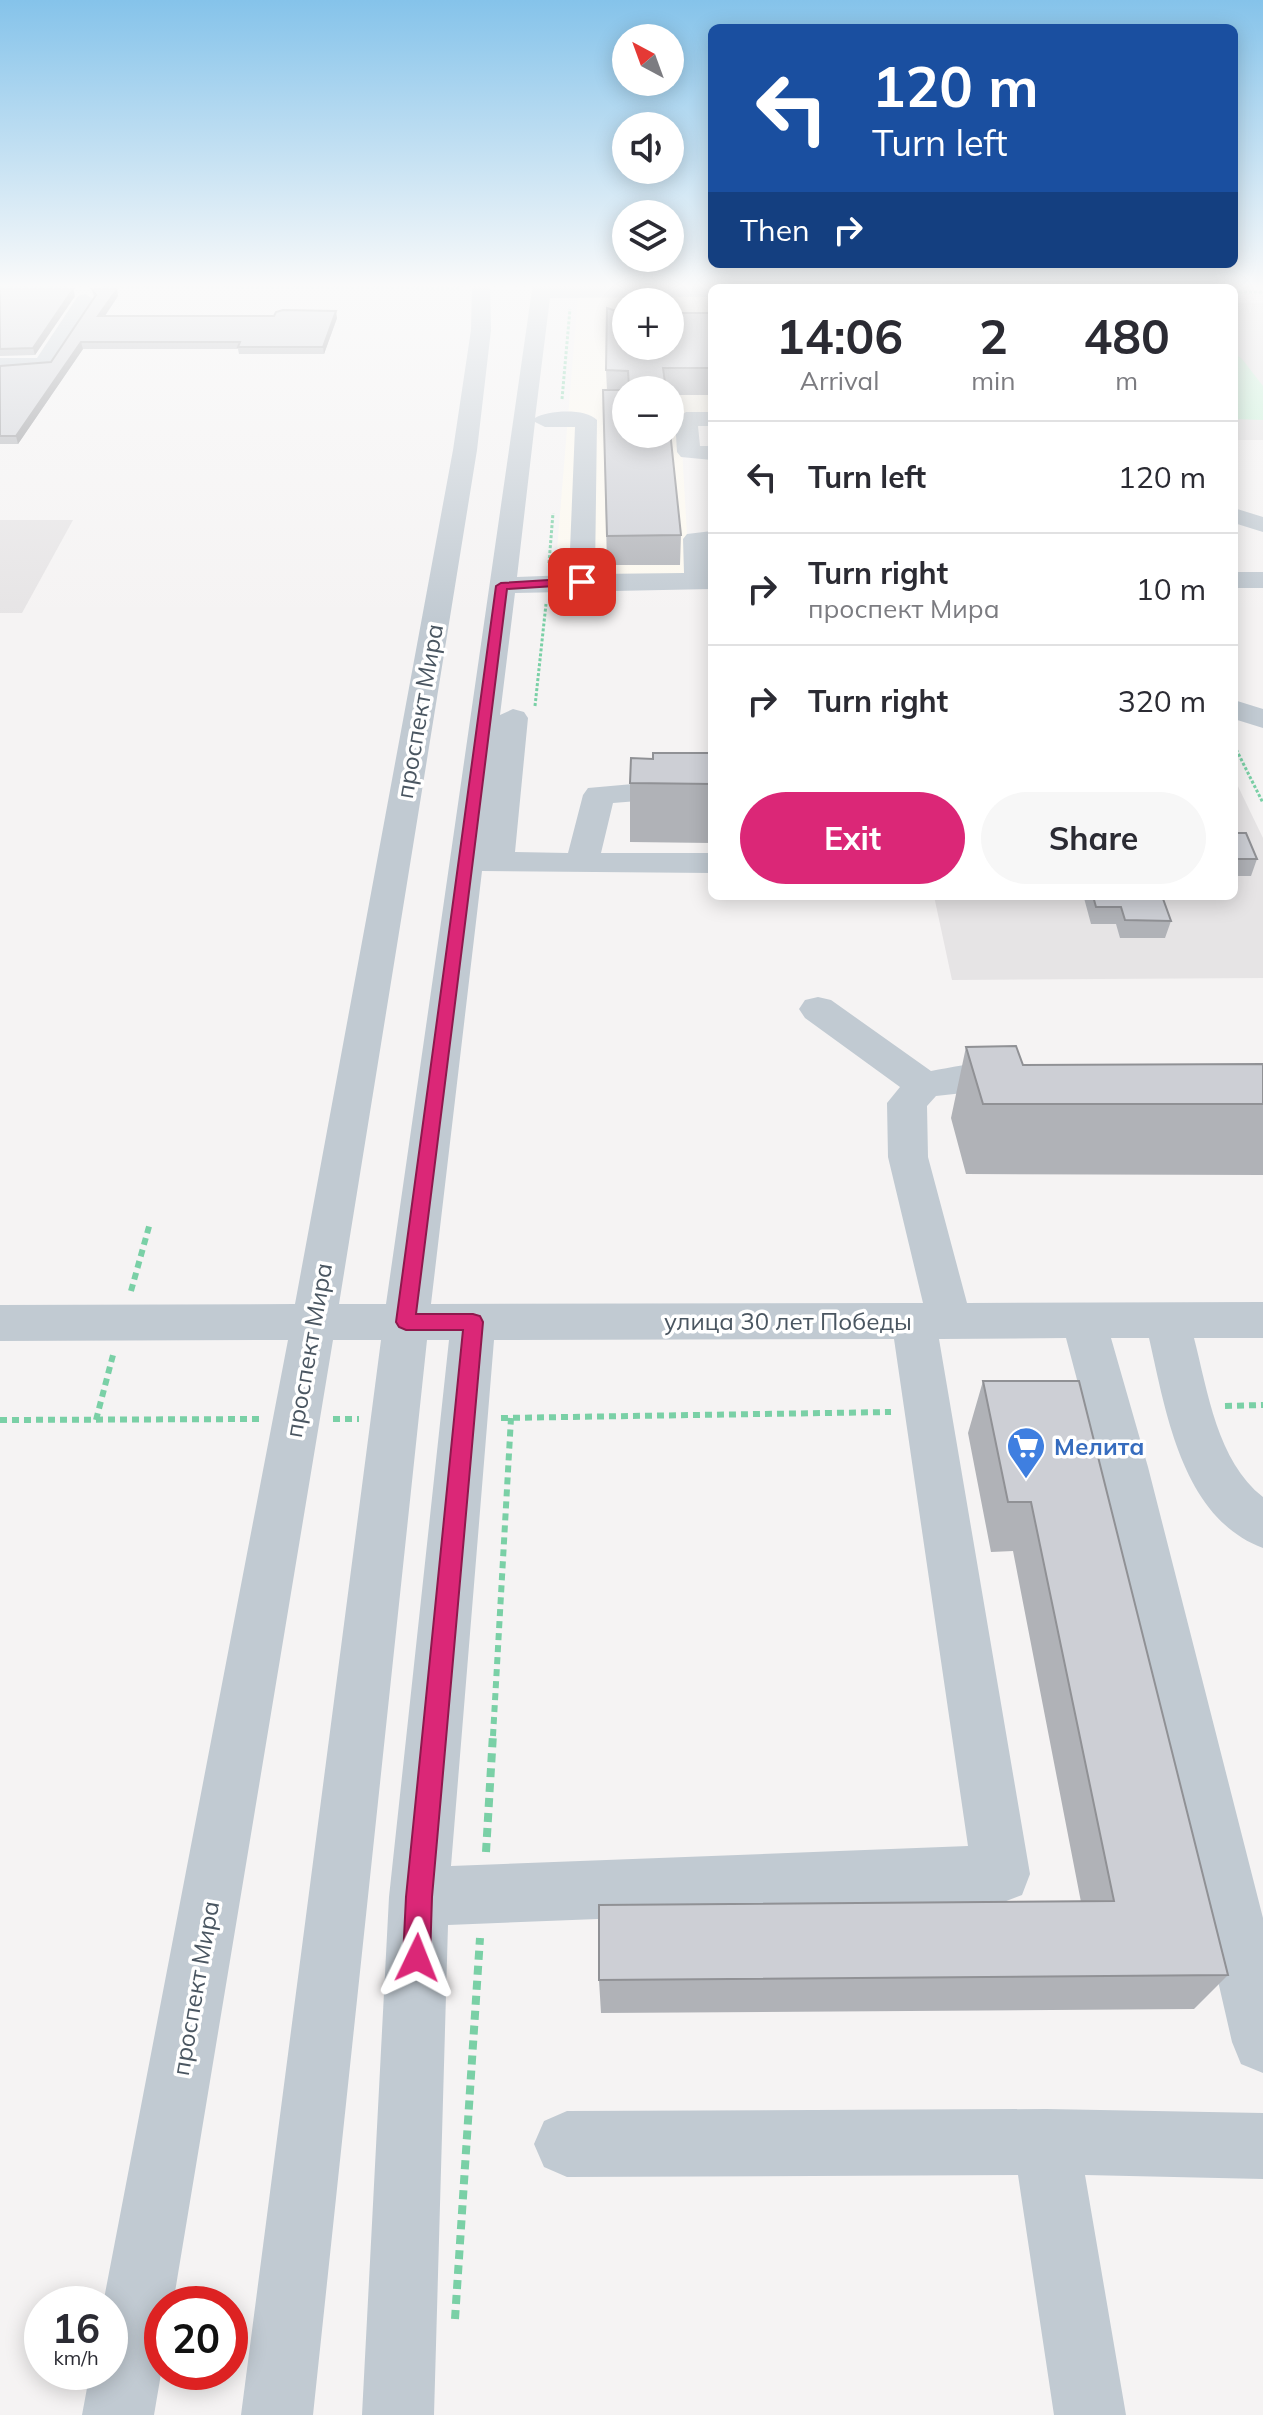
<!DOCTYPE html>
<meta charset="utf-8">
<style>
:root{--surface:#fff;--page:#f7f7f7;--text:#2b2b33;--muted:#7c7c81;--line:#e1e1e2;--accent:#db2777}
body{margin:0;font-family:Mulish,sans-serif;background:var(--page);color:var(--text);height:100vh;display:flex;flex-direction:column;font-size:30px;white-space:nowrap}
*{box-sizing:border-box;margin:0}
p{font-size:26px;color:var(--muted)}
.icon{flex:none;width:44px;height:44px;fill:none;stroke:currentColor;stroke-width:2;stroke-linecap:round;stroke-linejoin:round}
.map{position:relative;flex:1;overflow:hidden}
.sheet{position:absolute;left:708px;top:284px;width:530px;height:616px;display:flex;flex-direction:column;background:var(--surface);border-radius:12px;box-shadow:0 4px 20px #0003}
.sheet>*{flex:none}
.hud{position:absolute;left:708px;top:24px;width:530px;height:244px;border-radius:12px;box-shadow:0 4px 20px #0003;background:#1a4fa0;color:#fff;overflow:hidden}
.needle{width:52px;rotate:319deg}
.fabs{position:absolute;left:612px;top:24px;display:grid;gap:16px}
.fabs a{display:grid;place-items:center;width:72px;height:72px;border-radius:50%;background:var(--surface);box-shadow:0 4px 20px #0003;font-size:40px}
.speed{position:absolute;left:24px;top:2286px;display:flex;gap:16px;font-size:40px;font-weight:700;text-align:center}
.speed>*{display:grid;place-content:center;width:104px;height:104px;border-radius:50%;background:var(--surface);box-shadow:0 4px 20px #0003;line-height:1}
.speed small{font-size:20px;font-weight:400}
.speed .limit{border:12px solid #d22;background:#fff;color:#111}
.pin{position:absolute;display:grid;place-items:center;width:68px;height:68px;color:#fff;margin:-34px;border-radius:16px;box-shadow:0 4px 12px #0006}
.me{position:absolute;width:88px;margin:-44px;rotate:2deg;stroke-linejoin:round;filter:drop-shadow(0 0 6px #0008)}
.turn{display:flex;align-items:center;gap:28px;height:168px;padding:0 32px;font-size:36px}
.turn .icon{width:104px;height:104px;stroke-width:2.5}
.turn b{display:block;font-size:56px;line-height:68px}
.then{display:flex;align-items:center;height:76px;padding:0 32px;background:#0003;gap:16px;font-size:30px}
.eta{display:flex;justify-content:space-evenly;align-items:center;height:136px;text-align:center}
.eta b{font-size:48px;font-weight:700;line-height:56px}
.action{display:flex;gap:16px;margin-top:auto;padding:16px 32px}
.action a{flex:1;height:92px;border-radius:48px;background:var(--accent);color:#fff;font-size:32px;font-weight:700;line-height:92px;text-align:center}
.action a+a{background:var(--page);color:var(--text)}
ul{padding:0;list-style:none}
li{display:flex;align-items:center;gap:24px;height:112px;padding:0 32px;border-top:2px solid var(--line)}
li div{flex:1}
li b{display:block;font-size:30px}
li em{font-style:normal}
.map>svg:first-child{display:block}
.commercial{fill:#fdf9ef;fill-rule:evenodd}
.education{fill:#e6e4e5}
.green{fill:#c3f1d5}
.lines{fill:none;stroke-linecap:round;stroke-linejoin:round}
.path-far2{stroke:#7ad0a6;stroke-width:3;stroke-dasharray:3 2;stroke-linecap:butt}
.path-far1{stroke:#7ad0a6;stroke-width:6;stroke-dasharray:7 5;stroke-linecap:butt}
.path{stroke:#7ad0a6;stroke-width:8;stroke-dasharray:9 6;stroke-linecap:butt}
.minor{fill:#c1cad2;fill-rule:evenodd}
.wall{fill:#b0b2b7}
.shaded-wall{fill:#909195}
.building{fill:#cdcfd5;stroke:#909195;stroke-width:2}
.route{fill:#db2777;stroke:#8e194d;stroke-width:2}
.labels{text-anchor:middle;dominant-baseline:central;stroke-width:7;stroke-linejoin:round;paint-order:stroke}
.street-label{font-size:24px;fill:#4a5661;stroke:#fff}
.shop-label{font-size:24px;font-weight:bold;fill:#366cbe;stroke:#fff;text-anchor:start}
</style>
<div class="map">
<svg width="1263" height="2415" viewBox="0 0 1263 2415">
<rect width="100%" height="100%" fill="#f5f3f3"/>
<path class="commercial" d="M812,283L813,288H712V413L680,414L690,586H554L579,284ZM626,302H670V346H626ZM626,390H670V434H626Z"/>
<g class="education">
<rect x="1234" y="303" width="29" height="137"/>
<polygon points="0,520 73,520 22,613 0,613"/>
<polygon points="1234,778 1263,838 1263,978 952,980 934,896 1234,896"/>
</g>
<polygon class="green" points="1234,353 1242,359 1263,386 1263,420 1234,419"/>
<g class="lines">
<g class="path-far2">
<polyline points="1201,283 1206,288"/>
<polyline points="0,287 67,287"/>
<polyline points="101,287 459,288"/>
<polyline points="1234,292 1263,292"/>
<polyline points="562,399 570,309"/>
<polyline points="549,563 553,513"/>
<polyline points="535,706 546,604"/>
<polyline points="1234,745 1263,803"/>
</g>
<g class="path-far1">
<polyline points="131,1291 150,1223"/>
<polyline points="1225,1406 1263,1405"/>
<polyline points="501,1418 891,1412"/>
<polyline points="333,1419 359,1419"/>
<polyline points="0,1420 259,1419"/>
<polyline points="96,1420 113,1355"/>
<polyline points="493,1736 511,1418"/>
</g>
<g class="path">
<polyline points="486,1852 493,1734"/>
<polyline points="455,2319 480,1938"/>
</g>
<g class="minor">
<path d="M472,283H490L491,330L477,450L339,1304H386L533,283H551V286L719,287L712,288V297L550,298L535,418C548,410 586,408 597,420L595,574L684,573L683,539L687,534L712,531V547H709L712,589L515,593L500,715L513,709L524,712L528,718L515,852L568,853L583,795L588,788L712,777V795L613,803L601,853H712V873L482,871L431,1304L923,1303L888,1157L887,1103L900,1087L805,1018L799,1009L805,1000L818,997L831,1000L931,1071C963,1065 995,1058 1028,1068L1033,1077L1028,1086L936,1096L927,1106L928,1157L967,1303L1263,1302V1338H1194C1208,1392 1217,1461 1263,1497V1548C1182,1518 1166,1412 1149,1338H1111L1148,1467L1263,1918V2073L1241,2064L1232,2042L1100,1467L1066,1338L939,1339L1030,1874L1022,1895L1001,1903L448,1925L434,2415H362L389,1897L449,1340H427L313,2415H241L381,1340H333L173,2304H162V2368L154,2415H82L90,2372H110V2304H103L288,1340L0,1341V1305L295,1304L453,450L471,330ZM535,422L545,427H575L569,575L517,577ZM894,1339L968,1846L451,1866L494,1340Z"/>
<polygon points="805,283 823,283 825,288 807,288"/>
<polygon points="984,283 1002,283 1005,288 987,288"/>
<polygon points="1084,283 1103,283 1106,288 1087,288"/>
<polygon points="85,294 95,300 50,368 0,370 0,358 37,358 78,296"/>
<polygon points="686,412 712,412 712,426 698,426 700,446 712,446 712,460 681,457 677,452 675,419"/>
<polygon points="1234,508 1263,517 1263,532 1234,523"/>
<rect x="1234" y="572" width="29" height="16"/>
<polygon points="1234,700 1263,709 1263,728 1234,719"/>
<polygon points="1046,2109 1263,2113 1263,2179 1085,2175 1126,2415 1054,2415 1018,2175 567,2177 544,2167 534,2144 544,2121 567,2111"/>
</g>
</g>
<g class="wall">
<polygon points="0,289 75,296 35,355 0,356"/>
<polygon points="92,289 118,296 105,316 337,318 324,354 239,354 238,349 83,349 18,444 0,444 0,366 51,362 94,297"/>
<polygon points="712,313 712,395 670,395 670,390 626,390 681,535 680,565 607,565 603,390 607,390 606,370 625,314"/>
<polygon points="712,753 712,843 630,842 630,783 653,759"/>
<polygon points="1234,833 1257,859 1251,876 1234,876"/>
<polygon points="1066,896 1162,896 1171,921 1165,938 1120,938 1116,924 1091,924 1084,898 1066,898"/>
<polygon points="966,1047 1023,1065 1263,1064 1263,1175 966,1174 951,1118"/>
<polygon points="983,1381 1228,1975 1194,2009 601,2013 599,1980 1081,1902 1013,1551 991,1552 968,1433"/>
</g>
<g class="shaded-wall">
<polygon points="73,289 75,296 35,355 33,348"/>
<polygon points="117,289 118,296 100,323 98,316"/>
<polygon points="336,311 337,318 324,354 323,347"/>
<polygon points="81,342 83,349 18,444 16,436"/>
</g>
<g class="building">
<polygon points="1011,287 1066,287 1071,288 1012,288"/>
<polygon points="0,289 73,289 33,348 0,349"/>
<polygon points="92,289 117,289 98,316 274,316 276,312 283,310 336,311 323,347 238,347 240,342 81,342 16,436 0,436 0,366 51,362 96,295"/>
<polygon points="607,308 625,314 626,313 626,346 670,346 670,313 712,313 712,368 663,368 666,390 626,390 629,387 628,371 606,370"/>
<polygon points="603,390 626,390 626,434 670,434 670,431 681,535 607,536"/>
<polygon points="653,753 712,753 712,784 630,783 631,758 653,759"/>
<polygon points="1234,833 1246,833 1257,859 1234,859"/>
<polygon points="1093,896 1162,896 1171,921 1125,920 1121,907 1096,907"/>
<polygon points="1016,1046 1023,1065 1263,1064 1263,1104 983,1104 966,1047"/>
<polygon points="983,1381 1079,1381 1228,1975 599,1980 599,1905 1114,1901 1031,1502 1008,1502"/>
</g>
<linearGradient id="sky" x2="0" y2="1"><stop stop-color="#85c3ea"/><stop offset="0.46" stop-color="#fafafa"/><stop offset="1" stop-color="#fafafa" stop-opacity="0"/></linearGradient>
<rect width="1263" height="621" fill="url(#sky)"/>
<polygon class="route" points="582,578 586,579 586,584 507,589 416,1314 473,1314 480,1316 483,1322 432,1897 430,1958 426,1967 417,1971 407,1967 403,1958 406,1897 463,1330 406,1330 399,1327 396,1322 496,586 501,583"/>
<defs>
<symbol id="supermarket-pin" viewBox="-11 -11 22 30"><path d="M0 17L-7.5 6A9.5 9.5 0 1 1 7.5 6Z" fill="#3f7fe0" stroke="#fff"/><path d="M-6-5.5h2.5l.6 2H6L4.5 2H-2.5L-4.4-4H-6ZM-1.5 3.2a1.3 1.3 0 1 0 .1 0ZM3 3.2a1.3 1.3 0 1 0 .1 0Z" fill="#fff"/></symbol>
</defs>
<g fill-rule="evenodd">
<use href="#supermarket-pin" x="1004" y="1424" width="44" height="60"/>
</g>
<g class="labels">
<g class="street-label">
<text transform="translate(419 711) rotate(-80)">проспект Мира</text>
<text x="788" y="1321">улица 30 лет Победы</text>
<text transform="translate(308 1350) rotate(-80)">проспект Мира</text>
<text transform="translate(195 1988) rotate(-80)">проспект Мира</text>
</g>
<g class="shop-label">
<text x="1054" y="1446">Мелита</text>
</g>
</g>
</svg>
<div class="fabs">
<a><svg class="needle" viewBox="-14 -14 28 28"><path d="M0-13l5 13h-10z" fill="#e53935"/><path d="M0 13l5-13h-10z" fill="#7c7c81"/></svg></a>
<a><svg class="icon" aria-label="sound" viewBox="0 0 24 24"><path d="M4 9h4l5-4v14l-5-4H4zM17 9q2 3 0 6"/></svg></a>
<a><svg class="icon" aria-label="layers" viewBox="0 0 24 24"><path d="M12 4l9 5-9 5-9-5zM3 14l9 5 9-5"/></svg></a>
<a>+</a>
<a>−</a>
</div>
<div class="speed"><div>16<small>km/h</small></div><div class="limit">20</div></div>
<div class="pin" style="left:582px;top:582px;background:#d93025"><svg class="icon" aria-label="arrive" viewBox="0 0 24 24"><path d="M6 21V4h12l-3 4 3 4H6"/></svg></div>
<svg class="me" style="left:417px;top:1958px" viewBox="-20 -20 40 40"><path d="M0-17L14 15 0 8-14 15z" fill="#db2777" stroke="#fff" stroke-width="4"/></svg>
<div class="hud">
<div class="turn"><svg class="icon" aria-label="left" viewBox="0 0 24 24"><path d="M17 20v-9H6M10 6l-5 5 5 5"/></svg><div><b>120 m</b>Turn left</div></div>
<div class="then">Then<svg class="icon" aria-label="right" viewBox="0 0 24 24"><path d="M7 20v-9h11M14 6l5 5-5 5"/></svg></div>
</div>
<section class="sheet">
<div class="eta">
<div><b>14:06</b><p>Arrival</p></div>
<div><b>2</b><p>min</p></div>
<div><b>480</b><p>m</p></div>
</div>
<ul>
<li><svg class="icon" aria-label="left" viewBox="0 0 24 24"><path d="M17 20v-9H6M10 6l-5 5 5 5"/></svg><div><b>Turn left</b></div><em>120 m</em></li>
<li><svg class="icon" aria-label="right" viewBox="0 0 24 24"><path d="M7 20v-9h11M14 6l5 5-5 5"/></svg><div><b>Turn right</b><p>проспект Мира</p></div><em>10 m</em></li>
<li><svg class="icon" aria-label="right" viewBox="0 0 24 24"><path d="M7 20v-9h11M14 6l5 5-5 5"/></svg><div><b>Turn right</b></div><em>320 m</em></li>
</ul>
<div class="action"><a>Exit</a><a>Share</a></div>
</section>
</div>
